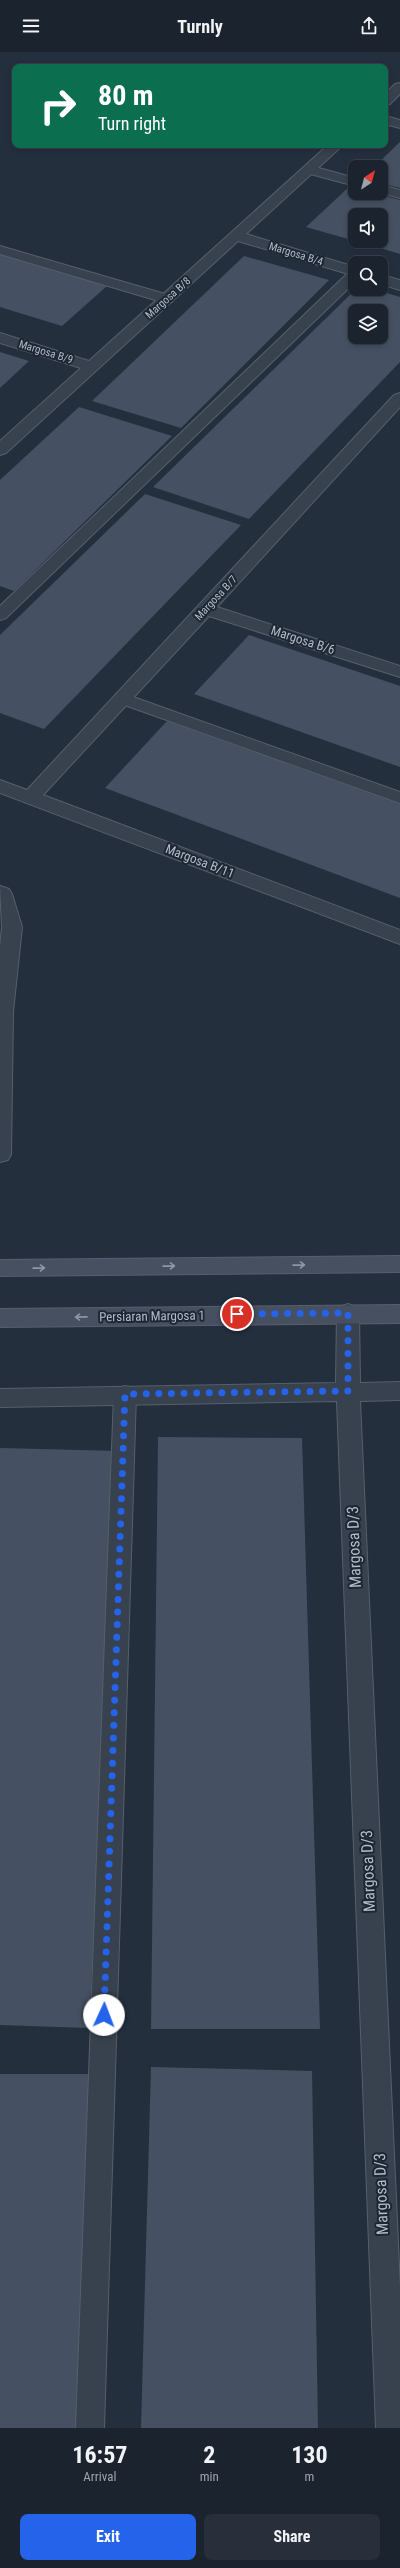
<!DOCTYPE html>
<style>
:root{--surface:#1b232e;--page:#282f3a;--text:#f1f3f6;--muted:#a0a4aa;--line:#39404a;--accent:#2563eb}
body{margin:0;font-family:"Roboto Condensed",sans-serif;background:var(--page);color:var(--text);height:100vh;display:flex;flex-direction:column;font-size:15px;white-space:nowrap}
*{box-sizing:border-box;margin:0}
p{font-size:13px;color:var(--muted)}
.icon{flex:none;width:22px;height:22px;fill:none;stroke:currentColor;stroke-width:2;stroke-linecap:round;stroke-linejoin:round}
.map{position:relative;height:2376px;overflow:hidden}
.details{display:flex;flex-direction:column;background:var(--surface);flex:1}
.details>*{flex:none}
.guide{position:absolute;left:12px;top:12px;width:376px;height:84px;border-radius:8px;box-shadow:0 2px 6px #0003,0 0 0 1px var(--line);background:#0b6e4f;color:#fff;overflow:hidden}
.needle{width:26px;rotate:36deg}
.tools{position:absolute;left:348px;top:108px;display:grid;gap:8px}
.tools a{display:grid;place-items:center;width:40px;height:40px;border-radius:8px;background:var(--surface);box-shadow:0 2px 6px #0003,0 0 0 1px var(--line);font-size:20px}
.pin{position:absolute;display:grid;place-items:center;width:34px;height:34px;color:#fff;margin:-17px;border:2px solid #fff;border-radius:50%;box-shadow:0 1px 4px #0007}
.me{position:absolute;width:44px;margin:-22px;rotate:2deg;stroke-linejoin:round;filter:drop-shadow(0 0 3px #0008)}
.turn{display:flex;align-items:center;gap:14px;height:84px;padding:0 20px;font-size:18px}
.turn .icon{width:52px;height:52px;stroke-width:2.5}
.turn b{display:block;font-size:28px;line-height:34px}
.eta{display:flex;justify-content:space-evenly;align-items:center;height:68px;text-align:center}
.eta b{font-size:24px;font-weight:700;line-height:28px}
.action{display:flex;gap:8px;margin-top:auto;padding:8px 20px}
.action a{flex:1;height:46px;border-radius:8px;background:var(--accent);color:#fff;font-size:16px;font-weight:700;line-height:46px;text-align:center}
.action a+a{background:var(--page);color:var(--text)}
header{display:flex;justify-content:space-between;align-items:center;height:52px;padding:0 20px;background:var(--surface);font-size:18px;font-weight:700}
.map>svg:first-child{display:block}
.building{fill:#455162;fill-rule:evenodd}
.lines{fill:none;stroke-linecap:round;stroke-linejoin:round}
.lane-casing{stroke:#565f6c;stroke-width:2}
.street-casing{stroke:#565f6c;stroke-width:2}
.secondary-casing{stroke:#565f6c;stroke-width:2}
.lane{fill:#38414e;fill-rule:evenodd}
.street{fill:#38414e;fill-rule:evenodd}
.secondary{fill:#465061;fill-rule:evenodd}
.oneway{stroke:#8e96a5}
.route{stroke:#2563eb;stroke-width:7;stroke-dasharray:0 12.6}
.labels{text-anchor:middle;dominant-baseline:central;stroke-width:4;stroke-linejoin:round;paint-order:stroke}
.far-street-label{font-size:11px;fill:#b4bcc9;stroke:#1d2633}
.street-label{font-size:13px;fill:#b4bcc9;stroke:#1d2633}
.near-street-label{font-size:16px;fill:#b4bcc9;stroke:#1d2633}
</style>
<header><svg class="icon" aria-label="menu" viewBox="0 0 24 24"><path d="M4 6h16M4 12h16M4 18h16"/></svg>Turnly<svg class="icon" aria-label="share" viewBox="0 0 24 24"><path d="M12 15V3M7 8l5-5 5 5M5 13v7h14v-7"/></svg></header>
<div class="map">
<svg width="400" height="2376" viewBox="0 0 400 2376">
<rect width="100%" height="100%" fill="#242f3e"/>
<g class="building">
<polygon points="400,90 400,136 381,131 381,115 374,115"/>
<polygon points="350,134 355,136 355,141 374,141 400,148 400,202 357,189 381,189 381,163 355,163 355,189 306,175"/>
<polygon points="0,202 107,234 62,274 0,255"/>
<polygon points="244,204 329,228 181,376 92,349"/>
<path d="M356,237H373L400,245V310L249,467L153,435ZM355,259H381V285H355Z"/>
<polygon points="0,300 29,309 0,336"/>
<polygon points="79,355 172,384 14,539 0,534 0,428"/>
<polygon points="145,442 241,473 44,677 0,661 0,583"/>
<polygon points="249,583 400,634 400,715 194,642"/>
<polygon points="167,669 400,752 400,846 105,736"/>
<polygon points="158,1385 302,1386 320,1977 151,1977"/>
<polygon points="0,1396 118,1399 89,1976 0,1973"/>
<polygon points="151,2015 312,2019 318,2376 141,2376"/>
<polygon points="0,2022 89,2022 78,2376 0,2376"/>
</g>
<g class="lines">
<defs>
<g id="lane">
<polygon points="308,113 355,126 355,134 303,120 302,117"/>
<polygon points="381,133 400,138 400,146 381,141"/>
<polygon points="0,194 172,244 174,247 172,250 162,250 0,202"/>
<polygon points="355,218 355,230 6,566 0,568 0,554 350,219"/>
<polygon points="122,641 400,740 400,751 116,650 114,646 116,642"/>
<polygon points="125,1334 132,1336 136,1342 104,2376 76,2376 114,1342 118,1336"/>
</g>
<g id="street">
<polygon points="400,31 400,42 390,52 385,53 385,42 395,32"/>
<polygon points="385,64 400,68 400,76 385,72"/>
<polygon points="328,93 343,93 246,182 355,215 355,224 238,189 6,401 0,403 0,389 81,316 0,291 0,281 89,309"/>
<polygon points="381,223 400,228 400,238 381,232"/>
<polygon points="400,341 400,355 217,555 400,614 400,625 209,564 43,743 400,878 400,892 0,741 0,728 27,738 394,343"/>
<polygon points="0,834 9,837 12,842 22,875 13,960 11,1102 8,1108 0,1110 0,895 2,875"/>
<polygon points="348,1252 356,1255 359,1261 360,1331 400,1330 400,1348 360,1349 400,2236 400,2376 376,2376 337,1349 0,1355 0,1337 336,1331 337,1261 340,1255"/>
</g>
<g id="secondary">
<polygon points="400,1204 400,1220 0,1224 0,1208"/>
<polygon points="400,1253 400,1271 0,1275 0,1257"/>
</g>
</defs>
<use href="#lane" class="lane-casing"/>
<use href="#street" class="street-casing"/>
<use href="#secondary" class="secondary-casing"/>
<use href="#lane" class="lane"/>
<use href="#street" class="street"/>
<use href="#secondary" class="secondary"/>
</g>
<defs><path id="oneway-shaft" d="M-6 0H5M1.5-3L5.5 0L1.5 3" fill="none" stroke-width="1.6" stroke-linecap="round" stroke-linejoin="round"/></defs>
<g class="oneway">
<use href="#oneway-shaft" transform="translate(299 1213) rotate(-1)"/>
<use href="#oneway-shaft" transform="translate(169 1214) rotate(-1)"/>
<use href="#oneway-shaft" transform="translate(39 1216) rotate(-1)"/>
<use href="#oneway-shaft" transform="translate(81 1265) rotate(179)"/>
</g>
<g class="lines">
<polyline class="route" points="104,1963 125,1342 348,1339 348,1261 237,1262"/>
</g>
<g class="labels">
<g class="far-street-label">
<text transform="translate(296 202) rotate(17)">Margosa B/4</text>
<text transform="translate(168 246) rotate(-42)">Margosa B/8</text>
<text transform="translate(46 300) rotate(17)">Margosa B/9</text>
<text transform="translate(216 546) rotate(-47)">Margosa B/7</text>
</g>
<g class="street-label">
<text transform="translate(303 588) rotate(18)">Margosa B/6</text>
<text transform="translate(200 809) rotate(21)">Margosa B/11</text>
<text transform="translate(152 1264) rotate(-1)">Persiaran Margosa 1</text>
</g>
<g class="near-street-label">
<text transform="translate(354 1495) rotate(-92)">Margosa D/3</text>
<text transform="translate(368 1819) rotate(-92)">Margosa D/3</text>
<text transform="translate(381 2142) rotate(-92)">Margosa D/3</text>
</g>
</g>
</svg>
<div class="tools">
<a><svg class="needle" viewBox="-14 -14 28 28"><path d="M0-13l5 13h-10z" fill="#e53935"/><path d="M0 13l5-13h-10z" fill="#a0a4aa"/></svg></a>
<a><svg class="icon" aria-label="sound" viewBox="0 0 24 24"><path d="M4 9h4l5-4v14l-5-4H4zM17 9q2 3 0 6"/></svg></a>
<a><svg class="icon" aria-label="search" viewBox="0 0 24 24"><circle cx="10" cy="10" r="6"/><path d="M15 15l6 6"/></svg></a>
<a><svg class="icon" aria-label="layers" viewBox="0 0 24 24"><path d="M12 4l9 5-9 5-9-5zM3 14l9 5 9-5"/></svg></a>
</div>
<div class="pin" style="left:237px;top:1262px;background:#d93025"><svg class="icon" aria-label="arrive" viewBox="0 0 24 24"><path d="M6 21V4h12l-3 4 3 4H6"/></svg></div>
<svg class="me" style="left:104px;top:1963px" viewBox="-20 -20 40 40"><circle r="19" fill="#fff"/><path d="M0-13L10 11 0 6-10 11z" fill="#2563eb"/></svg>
<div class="guide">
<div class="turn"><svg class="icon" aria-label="right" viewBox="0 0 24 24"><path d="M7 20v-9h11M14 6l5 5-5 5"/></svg><div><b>80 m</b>Turn right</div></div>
</div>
</div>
<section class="details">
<div class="eta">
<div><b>16:57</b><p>Arrival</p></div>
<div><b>2</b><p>min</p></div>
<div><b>130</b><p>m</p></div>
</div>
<div class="action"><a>Exit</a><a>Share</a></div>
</section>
